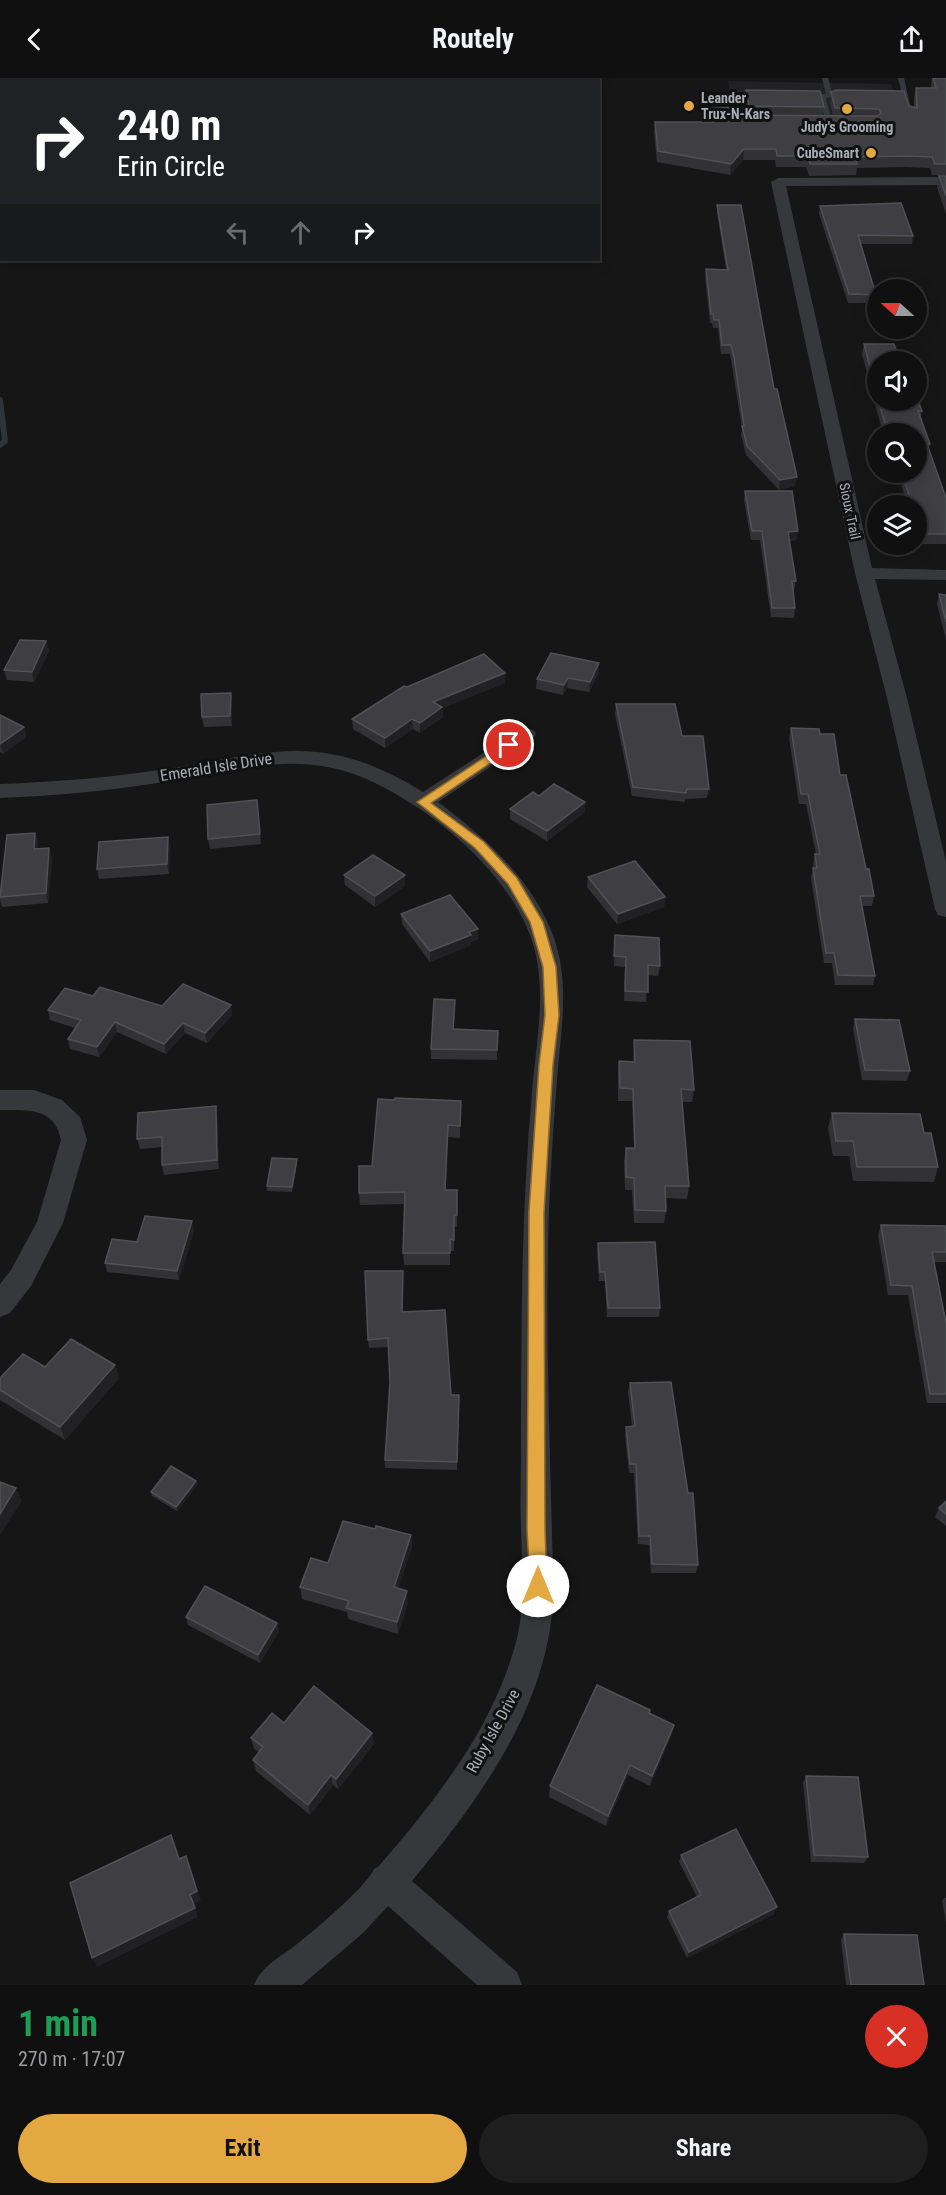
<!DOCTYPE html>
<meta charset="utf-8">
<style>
:root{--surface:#101011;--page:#1e1e1f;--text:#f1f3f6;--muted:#9c9d9f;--line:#303031;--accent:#e3a842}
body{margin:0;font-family:"Roboto Condensed",sans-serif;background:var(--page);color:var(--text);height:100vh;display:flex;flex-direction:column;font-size:22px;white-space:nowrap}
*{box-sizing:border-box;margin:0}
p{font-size:20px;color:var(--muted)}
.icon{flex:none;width:33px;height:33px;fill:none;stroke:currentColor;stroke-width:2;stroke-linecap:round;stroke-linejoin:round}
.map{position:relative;height:1907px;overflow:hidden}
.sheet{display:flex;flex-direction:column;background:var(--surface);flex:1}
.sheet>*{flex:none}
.banner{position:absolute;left:0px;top:0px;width:600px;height:183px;box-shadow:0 3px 15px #0003,0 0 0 2px var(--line);background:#202124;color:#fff;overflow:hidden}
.needle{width:39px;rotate:291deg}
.controls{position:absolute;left:867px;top:201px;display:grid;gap:12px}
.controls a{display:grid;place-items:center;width:60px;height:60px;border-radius:50%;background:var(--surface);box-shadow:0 3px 15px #0003,0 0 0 2px var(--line);font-size:30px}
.pin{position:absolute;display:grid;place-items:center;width:51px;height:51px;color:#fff;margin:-26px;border:3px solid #fff;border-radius:50%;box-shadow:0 2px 6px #0007}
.me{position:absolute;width:66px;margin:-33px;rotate:0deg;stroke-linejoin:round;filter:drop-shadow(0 0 4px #0008)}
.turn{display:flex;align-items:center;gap:21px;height:126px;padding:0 18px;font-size:27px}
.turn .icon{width:78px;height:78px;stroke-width:2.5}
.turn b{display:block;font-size:42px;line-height:51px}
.lanes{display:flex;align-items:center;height:57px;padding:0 18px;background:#0003;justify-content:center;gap:30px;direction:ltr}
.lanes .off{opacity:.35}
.round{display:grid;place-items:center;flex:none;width:63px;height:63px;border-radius:32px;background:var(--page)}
.summary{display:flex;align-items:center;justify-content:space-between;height:102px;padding:0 18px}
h1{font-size:36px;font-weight:700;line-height:45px;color:#1e9e55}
.action{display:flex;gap:12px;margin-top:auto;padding:12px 18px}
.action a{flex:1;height:69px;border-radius:36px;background:var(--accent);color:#111;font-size:24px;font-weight:700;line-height:69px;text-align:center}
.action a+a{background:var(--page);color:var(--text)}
header{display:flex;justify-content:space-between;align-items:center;height:78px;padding:0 18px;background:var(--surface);font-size:27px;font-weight:700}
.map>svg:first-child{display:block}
.built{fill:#222224}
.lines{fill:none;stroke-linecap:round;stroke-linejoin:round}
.stream{stroke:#2d353a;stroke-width:6}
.lane{fill:#37383c;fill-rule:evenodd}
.street{fill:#37383c;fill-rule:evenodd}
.wall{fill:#323235}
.shaded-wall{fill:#212123}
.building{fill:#3f3f43;stroke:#4f5155;stroke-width:1.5}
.route{fill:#e3a842;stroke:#946d2b;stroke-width:1.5}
.poi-dot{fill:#e3a842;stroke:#111112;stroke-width:2}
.labels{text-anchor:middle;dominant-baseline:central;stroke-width:6;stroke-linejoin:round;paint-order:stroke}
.far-poi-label{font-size:14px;font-weight:bold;fill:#a9adb6;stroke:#111112;text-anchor:start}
.far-street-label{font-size:14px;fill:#a9adb6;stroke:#111112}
.street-label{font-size:16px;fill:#a9adb6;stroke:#111112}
</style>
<header><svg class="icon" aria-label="back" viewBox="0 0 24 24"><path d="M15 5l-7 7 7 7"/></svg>Routely<svg class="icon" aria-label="share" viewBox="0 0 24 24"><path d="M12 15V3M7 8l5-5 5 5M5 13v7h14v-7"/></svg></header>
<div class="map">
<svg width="946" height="1907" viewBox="0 0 946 1907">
<rect width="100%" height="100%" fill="#161617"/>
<polygon class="built" points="728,3 891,6 908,54 736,52"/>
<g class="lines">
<polyline class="stream" points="0,322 5,363 0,367"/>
<g class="lane">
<polygon points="822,0 828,0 833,18 826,20 832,45 829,47 826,45 819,20 805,20 802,18 805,16 826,16"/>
<polygon points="898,0 904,0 911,32 906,31"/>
<polygon points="733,16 761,15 764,17 761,19 738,19 743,42 750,43 750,45 740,46 737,44"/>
</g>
<g class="street">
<polygon points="946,99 946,107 786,108 872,490 946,492 946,502 875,501 907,620 946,784 946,839 938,837 935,831 887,620 855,495 771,104 778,100"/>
<path d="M526,650L533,652L536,656L533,660L438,724C486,760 533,802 554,860C569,903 562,946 558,990C554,1037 551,1084 549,1131C545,1252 550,1373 553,1494C553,1517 553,1540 548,1562C530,1653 470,1733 412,1803L517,1894L522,1907H477L388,1828L363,1855L302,1907H254C263,1886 280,1880 297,1866C314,1853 367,1808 374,1791L378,1789C435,1723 491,1653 515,1568C526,1530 522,1489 521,1450C520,1426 521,1402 521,1378C521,1257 521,1135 532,1014C536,962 549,908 530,857C506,793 435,734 375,705C300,668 235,694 158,705C106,713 53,718 0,720V706C53,704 106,700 159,692C270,676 319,650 423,714L519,652Z"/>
<path d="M0,1012H34L62,1022L80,1039L87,1062L63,1145L31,1208L10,1235L0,1239V1206L11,1192L37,1144L61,1062C55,1029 27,1032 0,1032Z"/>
</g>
</g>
<g class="wall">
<polygon points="187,0 310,0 308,2 195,2"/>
<polygon points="932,0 946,0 946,97 932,97 930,90 906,89 857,90 856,97 809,98 806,89 776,89 775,82 743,82 730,97 657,84 654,55 655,44 707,44 705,42 706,31 737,35 741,37 745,37 746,30 745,24 746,12 824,29 822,38 833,38 830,25 831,14 914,29 914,20 916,10 931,10"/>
<polygon points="939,98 946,98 946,136 937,109"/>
<polygon points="717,127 774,311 795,408 779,412 746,377 741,357 742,350 732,288 730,276 721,276 718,250 713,250 712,245 710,245 705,200 706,191 726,191 717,135"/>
<polygon points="820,128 913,158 912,166 861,166 876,217 874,225 848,225 819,136"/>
<polygon points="864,266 878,284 878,322 916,322 922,333 921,339 930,366 929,372 946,420 946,466 923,466 921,458 916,458 916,428 907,428 898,394 916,394 916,356 883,356 862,276"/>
<polygon points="745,413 798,453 796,462 789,463 796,503 794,512 793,512 795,530 794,540 771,539 760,462 751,462 744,422"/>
<polygon points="939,516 946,517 946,562 937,526"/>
<polygon points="46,563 49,573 34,604 7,602 4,592"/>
<polygon points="599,585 599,595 589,614 567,610 563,617 536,611 537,601"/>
<polygon points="505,595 505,605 442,630 443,639 420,655 413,651 385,670 353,651 352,641 407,609"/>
<polygon points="232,625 232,648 204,649 202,639"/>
<polygon points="616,626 682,658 709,711 707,720 685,721 685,724 632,718 615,636"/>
<polygon points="0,637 24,649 26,659 3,676 0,674"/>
<polygon points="791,650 820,656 840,697 866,791 874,818 872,828 862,828 875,898 873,907 835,907 832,885 824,885 811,800 813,790 813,786 815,776 816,776 806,726 799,726 789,660"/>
<polygon points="539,718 585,734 547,763 510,741 510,731"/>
<polygon points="257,722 261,766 210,771 208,761"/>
<polygon points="35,755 38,765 37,771 52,780 48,825 2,829 0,821 0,814"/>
<polygon points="170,769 169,796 99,801 97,791"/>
<polygon points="344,797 405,808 375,829 345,807"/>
<polygon points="588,799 665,819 664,829 617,846 587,809"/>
<polygon points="401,836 478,861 471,864 471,867 430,884 402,846"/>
<polygon points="615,857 660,888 658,898 648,897 646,924 624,923 625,889 614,888"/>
<polygon points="93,918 162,928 232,937 207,965 185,955 166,976 117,954 99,979 70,971 68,961 75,950 50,942 48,932"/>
<polygon points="455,932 454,951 498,953 497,982 431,981 431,971"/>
<polygon points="855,941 910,993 907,1003 862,1002 853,951"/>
<polygon points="634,962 694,1012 692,1024 682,1024 689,1108 687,1121 665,1120 666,1133 664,1145 634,1145 632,1112 625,1112 624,1083 626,1070 634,1070 632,1023 618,1023 618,996 619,983 633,984"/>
<polygon points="461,1023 460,1060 448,1059 445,1112 457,1112 457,1149 454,1149 454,1173 450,1173 450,1187 404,1187 403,1175 405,1126 360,1127 359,1115 372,1088"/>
<polygon points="832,1035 924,1055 938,1089 934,1104 853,1103 849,1078 833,1078 828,1050"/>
<polygon points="217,1038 219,1091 164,1097 162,1087 162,1069 140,1071 137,1061"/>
<polygon points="297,1081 297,1086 292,1114 267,1113 267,1108"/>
<polygon points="881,1147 946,1148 946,1184 934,1184 946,1245 946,1325 927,1325 908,1217 888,1217 878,1157"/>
<polygon points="194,1153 179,1202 107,1194 105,1185 137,1164"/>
<polygon points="598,1165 660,1230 659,1239 607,1239 605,1203 599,1203 597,1175"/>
<polygon points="403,1193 403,1234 451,1317 459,1326 457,1392 385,1390 385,1382 390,1304 388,1269 369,1270 368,1262"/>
<polygon points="45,1289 119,1300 65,1362 0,1322 0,1312"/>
<polygon points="630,1305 698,1487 696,1495 651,1495 649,1467 638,1466 634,1395 629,1395 625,1358 626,1349 632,1348 628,1314"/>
<polygon points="196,1403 197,1407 177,1433 152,1418 151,1414"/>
<polygon points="946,1423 946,1448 935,1439 939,1430"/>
<polygon points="375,1451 411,1457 412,1469 398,1510 408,1525 398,1556 348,1541 347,1534 302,1521 300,1509 328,1485"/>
<polygon points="186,1539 277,1545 279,1553 260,1585 188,1547"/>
<polygon points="649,1635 674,1647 671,1658 650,1708 628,1697 606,1748 549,1719 550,1708"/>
<polygon points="284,1645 372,1655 374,1666 338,1711 333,1707 310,1737 256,1693 253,1682 259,1674 254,1671 251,1660"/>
<polygon points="806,1698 868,1779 864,1785 811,1784 803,1705"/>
<polygon points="681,1777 774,1836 687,1880 667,1839 669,1833 697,1819 679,1784"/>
<polygon points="944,1820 946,1820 946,1844 942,1823"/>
<polygon points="844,1856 924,1907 846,1907 841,1862"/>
</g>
<g class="shaded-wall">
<polygon points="297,0 310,0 308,2 295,2"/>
<polygon points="744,71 743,82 730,97 731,86"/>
<polygon points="797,399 795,408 779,412 780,402"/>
<polygon points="798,453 796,462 787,463 788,454"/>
<polygon points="46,563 49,573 34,604 32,594"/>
<polygon points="599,585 599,595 589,614 590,604"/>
<polygon points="505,595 505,605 442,630 443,639 420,655 420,645 433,624"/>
<polygon points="568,600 567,610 563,617 564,607"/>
<polygon points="231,615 232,625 232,648 230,638"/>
<polygon points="412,641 413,651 385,670 385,660"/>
<polygon points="24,649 26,659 3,676 0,666"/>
<polygon points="585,724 585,734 547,763 547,753"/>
<polygon points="35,755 38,765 36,781 34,771"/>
<polygon points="168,759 170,769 169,796 167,786"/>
<polygon points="49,770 52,780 48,825 46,815"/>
<polygon points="405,797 405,808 375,829 375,818"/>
<polygon points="665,819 664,829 617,846 618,836"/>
<polygon points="478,851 478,861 471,864 471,867 430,884 430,873"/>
<polygon points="231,927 232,937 207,965 205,955"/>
<polygon points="115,944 117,954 99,979 97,969"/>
<polygon points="183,945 185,955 166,976 164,966"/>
<polygon points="216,1028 217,1038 219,1091 217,1082"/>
<polygon points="448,1047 448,1059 445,1124 445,1112"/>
<polygon points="297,1081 297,1086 292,1114 292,1109"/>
<polygon points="192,1143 194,1153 179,1202 177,1193"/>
<polygon points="115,1287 119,1300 65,1362 60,1349"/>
<polygon points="196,1403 197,1407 177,1433 176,1429"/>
<polygon points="16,1410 22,1423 0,1457 0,1436"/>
<polygon points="411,1457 412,1469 394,1521 394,1509"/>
<polygon points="407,1513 408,1525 398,1556 397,1544"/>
<polygon points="277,1545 279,1553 260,1585 258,1577"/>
<polygon points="674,1647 671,1658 650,1708 652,1698"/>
<polygon points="372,1655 374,1666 338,1711 336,1701"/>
<polygon points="630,1687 628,1697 606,1748 608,1738"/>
<polygon points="331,1697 333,1707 310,1737 308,1727"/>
<polygon points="186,1778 201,1822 194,1826 198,1839 97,1889 92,1880 190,1817"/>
<polygon points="777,1829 774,1836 687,1880 689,1874"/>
</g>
<g class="building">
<polygon points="239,0 297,0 295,2 248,2"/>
<polygon points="933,0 946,0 946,86 935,86 932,79 908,78 855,79 857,86 810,86 808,78 777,78 776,71 744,71 731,86 658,73 655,44 714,44 706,31 735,29 737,35 741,37 877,38 881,35 879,31 835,30 831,14 836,12 904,13 909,28 917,30 916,10 936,10"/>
<polygon points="746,12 820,13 824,29 746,28 749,28"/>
<polygon points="939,98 946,98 946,118"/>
<polygon points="901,125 913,158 858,157 876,217 849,216 820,128"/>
<polygon points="717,127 741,127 774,311 777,311 797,399 780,402 747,368 742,348 744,348 734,279 731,267 722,267 719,242 714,242 713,236 711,236 706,191 728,192"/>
<polygon points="864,266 894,266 899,280 902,280 903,284 878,284 878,320"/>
<polygon points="916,318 922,333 918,333 930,366 927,366 946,420 946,456 926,456 923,448 918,448 916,442 916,428 912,428 902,394 916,394 916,356 888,356 878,322 916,322"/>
<polygon points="745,413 792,413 798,453 788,454 796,503 792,503 795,530 772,530 762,453 752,453"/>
<polygon points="939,516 946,517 946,544"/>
<polygon points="20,562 46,563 32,594 4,592"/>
<polygon points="551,575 599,585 590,604 568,600 564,607 537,601"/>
<polygon points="484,576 505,595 433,624 442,629 420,645 412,641 385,660 352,641 404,608 407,609"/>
<polygon points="231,615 230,638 202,639 201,616"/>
<polygon points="616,626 675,626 682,658 703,658 709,711 687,711 686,715 633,709"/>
<polygon points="0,637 24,649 0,666"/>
<polygon points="791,650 819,651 820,656 834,656 840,697 846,697 866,791 869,791 874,818 860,818 875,898 838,897 834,875 826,875 813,790 817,790 815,776 820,776 808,716 801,716"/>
<polygon points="554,706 585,724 547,753 510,731 533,714 539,718"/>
<polygon points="257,722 260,756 208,761 207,727"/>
<polygon points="35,755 34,771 49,770 46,815 0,819 7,757"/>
<polygon points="168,759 167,786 97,791 99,764"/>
<polygon points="373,777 405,797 375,818 344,797"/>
<polygon points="635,783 665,819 618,836 588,799"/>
<polygon points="450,817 478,851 469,854 471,857 430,873 401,836"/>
<polygon points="615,857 659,860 660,888 648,887 648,914 625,913 626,879 614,878"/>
<polygon points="183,906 231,927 205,955 183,945 164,966 115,944 97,969 68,961 81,942 48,932 65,910 93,918 100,909 162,928"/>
<polygon points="434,921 455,922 453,951 498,953 497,972 431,971"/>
<polygon points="855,941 899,942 910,993 865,992"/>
<polygon points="634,962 690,963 694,1012 681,1011 689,1108 665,1108 666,1133 635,1132 634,1100 626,1099 626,1070 635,1070 633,1011 620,1010 619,983 635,984"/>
<polygon points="395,1020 461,1023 460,1048 448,1047 445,1112 457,1112 457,1137 454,1137 454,1162 450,1161 450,1175 403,1175 405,1114 359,1115 359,1088 372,1088 378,1021 394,1022"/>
<polygon points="216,1028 217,1082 162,1087 162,1059 137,1061 138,1035"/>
<polygon points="832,1035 920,1036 924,1055 931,1055 938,1089 857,1089 853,1063 836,1063"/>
<polygon points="272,1080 297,1081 292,1109 267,1108"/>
<polygon points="145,1138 192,1143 177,1193 105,1185 112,1161 137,1164"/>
<polygon points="881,1147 946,1148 946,1174 932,1174 946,1245 946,1316 930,1316 912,1208 891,1207"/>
<polygon points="655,1164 660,1230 608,1230 605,1194 600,1194 598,1165"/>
<polygon points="365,1193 403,1193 402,1234 445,1232 451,1317 459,1317 457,1384 385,1382 390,1304 388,1260 368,1262"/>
<polygon points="71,1261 115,1287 60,1349 0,1312 0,1300 23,1276 45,1289"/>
<polygon points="671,1304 688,1415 693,1415 698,1487 652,1486 650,1458 639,1458 636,1386 630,1386 626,1349 635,1348 630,1305"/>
<polygon points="171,1388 196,1403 176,1429 151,1414"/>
<polygon points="0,1404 16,1410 0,1436"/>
<polygon points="946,1423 946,1436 939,1430"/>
<polygon points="343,1443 375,1451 376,1448 411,1457 394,1509 407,1513 397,1544 346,1530 349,1523 300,1509 311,1480 328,1485"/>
<polygon points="205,1508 277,1545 258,1577 186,1539"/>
<polygon points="597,1607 650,1632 649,1635 674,1647 652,1698 630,1687 608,1738 550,1708"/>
<polygon points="314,1608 372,1655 336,1701 331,1697 308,1727 253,1682 263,1669 251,1660 272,1635 284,1645"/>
<polygon points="806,1698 858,1699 868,1779 814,1777"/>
<polygon points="736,1751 777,1829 689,1874 669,1833 701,1817 681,1777"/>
<polygon points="171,1757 179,1781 186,1778 197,1813 190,1817 195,1830 92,1880 70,1805"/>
<polygon points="844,1856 917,1857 924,1907 851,1907"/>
</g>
<polygon class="route" points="509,663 513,664 513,670 431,725 484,764 517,800 543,844 556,889 559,937 553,987 544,1134 545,1451 547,1508 545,1514 538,1516 532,1514 530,1508 527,1451 529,1134 539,987 545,937 543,889 530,844 508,806 475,770 417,724"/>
<g class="poi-dot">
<circle cx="689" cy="28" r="6"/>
<circle cx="847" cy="31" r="6"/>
<circle cx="871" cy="75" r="6"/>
</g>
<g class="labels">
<g class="far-poi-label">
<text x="701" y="20">Leander<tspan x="701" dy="16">Trux-N-Kars</tspan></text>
<text x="847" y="49" text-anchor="middle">Judy's Grooming</text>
<text x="859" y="75" text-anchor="end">CubeSmart</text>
</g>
<g class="far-street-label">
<text transform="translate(850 433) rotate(78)">Sioux Trail</text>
</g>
<g class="street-label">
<text transform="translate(216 689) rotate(-9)">Emerald Isle Drive</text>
<text transform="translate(493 1653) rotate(-61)">Ruby Isle Drive</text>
</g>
</g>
</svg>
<div class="controls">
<a><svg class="needle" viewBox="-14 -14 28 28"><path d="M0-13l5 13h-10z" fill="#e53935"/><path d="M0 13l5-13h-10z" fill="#9c9d9f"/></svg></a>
<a><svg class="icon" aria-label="sound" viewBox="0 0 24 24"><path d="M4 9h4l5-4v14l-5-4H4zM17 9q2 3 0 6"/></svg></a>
<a><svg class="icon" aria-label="search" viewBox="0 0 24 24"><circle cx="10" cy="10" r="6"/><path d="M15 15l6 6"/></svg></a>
<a><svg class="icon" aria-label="layers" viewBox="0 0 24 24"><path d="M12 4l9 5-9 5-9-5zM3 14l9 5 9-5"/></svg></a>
</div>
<div class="pin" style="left:509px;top:667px;background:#d93025"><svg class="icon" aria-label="arrive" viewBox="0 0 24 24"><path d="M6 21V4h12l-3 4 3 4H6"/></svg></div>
<svg class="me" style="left:538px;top:1508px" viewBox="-20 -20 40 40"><circle r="19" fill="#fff"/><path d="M0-13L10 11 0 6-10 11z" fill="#e3a842"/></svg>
<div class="banner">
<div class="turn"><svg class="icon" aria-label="right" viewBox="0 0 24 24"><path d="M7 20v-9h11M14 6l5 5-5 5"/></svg><div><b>240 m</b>Erin Circle</div></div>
<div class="lanes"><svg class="icon off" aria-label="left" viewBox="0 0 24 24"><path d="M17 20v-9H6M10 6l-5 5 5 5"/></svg><svg class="icon off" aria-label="ahead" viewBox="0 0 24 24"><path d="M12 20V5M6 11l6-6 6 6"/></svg><svg class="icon" aria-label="right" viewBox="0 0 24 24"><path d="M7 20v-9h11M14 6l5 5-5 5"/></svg></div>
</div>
</div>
<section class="sheet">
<div class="summary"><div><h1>1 min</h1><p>270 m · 17:07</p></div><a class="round" style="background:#d93025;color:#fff"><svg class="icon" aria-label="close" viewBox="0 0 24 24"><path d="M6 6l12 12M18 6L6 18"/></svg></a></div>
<div class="action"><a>Exit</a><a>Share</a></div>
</section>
